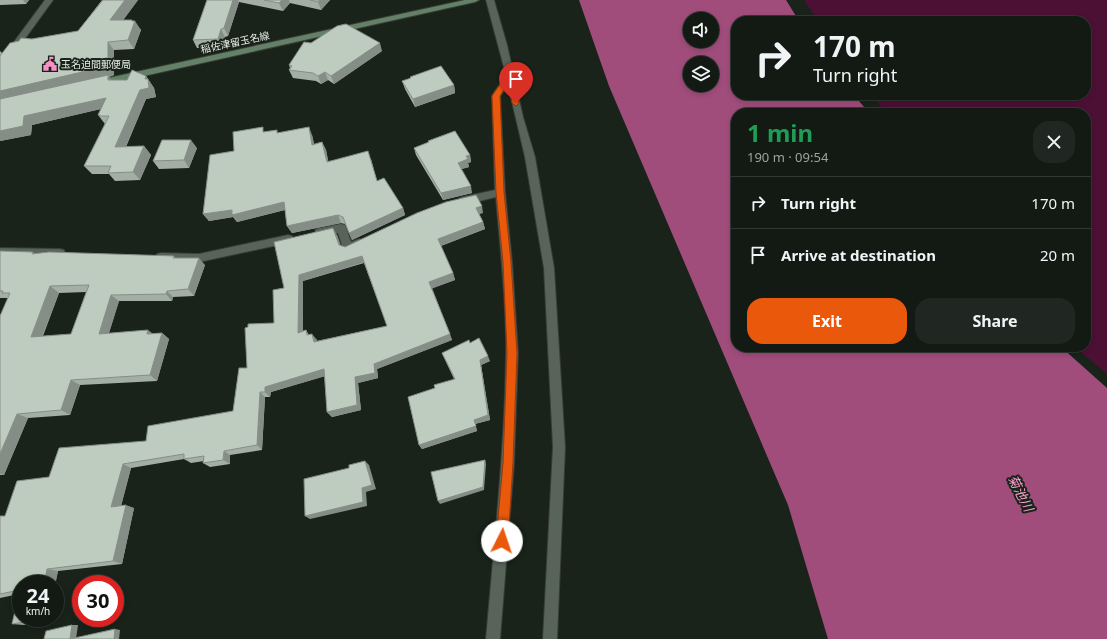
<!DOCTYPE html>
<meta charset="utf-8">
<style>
:root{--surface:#131a14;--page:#202722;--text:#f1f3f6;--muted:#9da1a0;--line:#323834;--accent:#ea580c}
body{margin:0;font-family:"Noto Sans","Noto Sans JP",sans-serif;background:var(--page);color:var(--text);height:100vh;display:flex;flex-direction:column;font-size:15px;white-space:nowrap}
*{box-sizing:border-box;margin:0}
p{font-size:13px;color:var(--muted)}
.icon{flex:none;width:22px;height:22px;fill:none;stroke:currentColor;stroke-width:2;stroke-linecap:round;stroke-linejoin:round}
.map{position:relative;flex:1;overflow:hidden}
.side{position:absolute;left:731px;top:108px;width:360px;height:244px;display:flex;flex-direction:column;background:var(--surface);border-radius:16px;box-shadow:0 2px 6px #0003,0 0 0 1px var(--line)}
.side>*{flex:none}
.guide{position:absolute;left:731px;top:16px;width:360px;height:84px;border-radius:16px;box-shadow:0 2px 6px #0003,0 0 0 1px var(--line);background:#131a14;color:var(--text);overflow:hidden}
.controls{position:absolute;left:683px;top:12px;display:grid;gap:8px}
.controls a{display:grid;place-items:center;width:36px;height:36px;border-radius:50%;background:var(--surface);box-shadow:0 2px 6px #0003,0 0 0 1px var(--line);font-size:20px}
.speed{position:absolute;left:12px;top:575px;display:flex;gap:8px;font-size:20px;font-weight:700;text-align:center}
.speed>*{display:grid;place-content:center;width:52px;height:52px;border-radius:50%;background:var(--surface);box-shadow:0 2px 6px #0003,0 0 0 1px var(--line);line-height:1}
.speed small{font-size:10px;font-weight:400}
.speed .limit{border:6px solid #d22;background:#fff;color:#111}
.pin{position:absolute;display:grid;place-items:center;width:34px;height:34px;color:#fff;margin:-41px -17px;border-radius:50% 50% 50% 0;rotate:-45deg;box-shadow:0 0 4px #0007}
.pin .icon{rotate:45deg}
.me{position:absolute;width:44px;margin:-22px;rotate:4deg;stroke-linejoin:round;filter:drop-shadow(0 0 3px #0008)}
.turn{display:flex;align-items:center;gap:14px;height:84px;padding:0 16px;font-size:18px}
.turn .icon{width:52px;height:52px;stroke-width:2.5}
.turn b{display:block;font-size:28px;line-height:34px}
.round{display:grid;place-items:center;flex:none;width:42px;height:42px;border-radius:16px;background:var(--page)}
.overview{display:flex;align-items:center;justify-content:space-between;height:68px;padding:0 16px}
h1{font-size:24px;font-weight:700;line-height:30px;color:#1e9e55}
.button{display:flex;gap:8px;margin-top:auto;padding:8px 16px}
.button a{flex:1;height:46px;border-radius:16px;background:var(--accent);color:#fff;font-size:16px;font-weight:700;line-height:46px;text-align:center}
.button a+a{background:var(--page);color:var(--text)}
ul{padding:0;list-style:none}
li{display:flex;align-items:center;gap:12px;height:52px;padding:0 16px;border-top:1px solid var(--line)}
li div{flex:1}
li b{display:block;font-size:15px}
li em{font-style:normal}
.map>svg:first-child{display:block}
.green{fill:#4d1035}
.water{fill:#a14d7c;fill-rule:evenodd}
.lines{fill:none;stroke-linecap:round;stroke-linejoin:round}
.minor-casing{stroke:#363d36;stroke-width:2}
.secondary-casing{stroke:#363d36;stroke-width:2}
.minor{fill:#586459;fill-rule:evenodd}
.secondary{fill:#648067;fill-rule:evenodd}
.wall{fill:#a3afa4;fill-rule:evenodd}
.shaded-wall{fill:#858e86}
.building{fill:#becbbf;stroke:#858e86;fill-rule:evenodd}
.route{fill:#ea580c;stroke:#983908}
.labels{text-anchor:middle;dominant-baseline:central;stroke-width:4;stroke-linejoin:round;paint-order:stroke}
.far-street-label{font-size:10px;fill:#e6ece6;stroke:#19231a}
.far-poi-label{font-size:10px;fill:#e6ece6;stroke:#19231a;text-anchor:start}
.water-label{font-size:13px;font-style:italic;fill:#fea2d2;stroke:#19231a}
</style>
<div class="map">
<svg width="1107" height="639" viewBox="0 0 1107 639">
<rect width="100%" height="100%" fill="#19231a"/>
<polygon class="green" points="804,0 1107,0 1107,374 1075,347 1086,347 1086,113 886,113 872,95 1086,95 1086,21 818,21"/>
<path class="water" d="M579,0H786L799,21H736V95H854L869,113H736V347H1061L1107,388V639H828L788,505L609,86ZM690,19H712V41H690ZM690,63H712V85H690Z"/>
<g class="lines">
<defs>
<g id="minor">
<polygon points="45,0 53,0 3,69 0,70 0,61"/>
<path d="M486,0H494L507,45L523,117L535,157L554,268L565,447L557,639H543L553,447L544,268L525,157L508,85L500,96L505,192L512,262L518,353L514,463L500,639H486C494,544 505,449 506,354C507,303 500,248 496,197L463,205L460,204L458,201L460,198L463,197L495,190L492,96L506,75Z"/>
<polygon points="341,224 345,225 351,242 359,239 363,240 364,243 363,246 348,252 344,251 338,233 320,236 316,235 315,232 316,229"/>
<polygon points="288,235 292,236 293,239 292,242 199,262 161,261 157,260 156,257 157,254 161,253 199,254"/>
<polygon points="0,248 60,249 64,250 65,253 64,256 60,257 0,256"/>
</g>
<polygon id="secondary" points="465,0 479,0 475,2 99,86 95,83 99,80"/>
</defs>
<use href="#minor" class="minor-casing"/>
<use href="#secondary" class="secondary-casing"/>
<use href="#minor" class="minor"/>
<use href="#secondary" class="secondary"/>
</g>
<g class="wall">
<polygon points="0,0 29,0 26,4 0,5"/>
<polygon points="92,0 138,0 123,20 133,21 141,30 134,49 114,50 114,75 109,77 111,80 127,80 146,76 154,88 156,97 146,99 126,147 144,146 151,155 140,180 115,181 109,174 92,174 84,166 105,124 98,115 101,109 32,125 31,135 0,141 0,51 2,53 32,39 78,31 102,0"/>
<polygon points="207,0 330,0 321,10 290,3 283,11 239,2 228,36 225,37 222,47 197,48 193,40"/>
<polygon points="382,51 334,84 328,80 321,84 316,81 293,78 289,70 290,68 289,65"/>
<polygon points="410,77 454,85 455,93 415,107 405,89 402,81 410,79"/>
<polygon points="266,132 312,135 314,144 322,142 326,150 328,161 371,159 377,181 403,208 405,215 352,240 345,224 341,223 292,233 287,226 285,210 237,222 233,217 209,221 203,214 234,151"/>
<polygon points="428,141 470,155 471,162 468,163 469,167 461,169 472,193 443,200 416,155 414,148 428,143"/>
<polygon points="197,148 189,168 159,169 153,161"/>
<path d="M483,213L479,214L483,222L485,229L441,246L453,273L455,280L432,288L452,340L377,369L378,378L358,383L361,410L332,417L327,412L325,376L271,392L270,397H265L262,450L230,455V464L210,467L203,463L204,461L191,463L184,459L131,468L121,506L134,508L122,564L58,571L47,621L24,625L12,624L19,594L0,598V516H5L49,477L146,441L233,411L247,368L274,323L284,288L337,235L340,245L345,247ZM364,263L387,326L317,341V340L309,335L306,330L303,331V281Z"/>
<path d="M0,251L35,253L174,256L175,258L205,265L194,296L173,297L172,301H119L109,333L153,334L162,333L169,339L157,381L80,385L70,415L28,418L4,475H0V316L8,298H0ZM86,292L71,334L43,336L59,293Z"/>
<polygon points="470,343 490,361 481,365 490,420 475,424 477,431 422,449 419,445 435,388 454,379 442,353"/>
</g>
<g class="shaded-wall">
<polygon points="23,0 29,0 26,4"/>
<polygon points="125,0 138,0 116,30 110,20"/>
<polygon points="233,0 238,0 239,2 228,36 224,28"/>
<polygon points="282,0 289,0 290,3 283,11 279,3"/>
<polygon points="320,0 330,0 321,10 318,2"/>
<polygon points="132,20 134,24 135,21 141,30 134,49 128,40"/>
<polygon points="221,29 225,37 222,47 218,39"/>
<polygon points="108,42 114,50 114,75 109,77 114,84 0,102 0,91"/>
<polygon points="380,43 382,51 334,84 331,76"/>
<polygon points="325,72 328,80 321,84 318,76"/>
<polygon points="146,76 154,88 156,97 146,99 122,155 115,147"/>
<polygon points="454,85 455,93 415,107 413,99"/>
<polygon points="106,98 113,106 32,125 31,135 0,141 0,131 24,116"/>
<polygon points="309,127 312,135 316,152 312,145"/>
<polygon points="191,140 197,148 189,168 184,160"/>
<polygon points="322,142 326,150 330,169 327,162"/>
<polygon points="144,146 151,155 140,180 133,172"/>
<polygon points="470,155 471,162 468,163 469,167 459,170 458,163 466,156"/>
<polygon points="471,186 472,193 443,200 441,193"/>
<polygon points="284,202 288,209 237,222 233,217 209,221 203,214"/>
<polygon points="482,206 483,213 477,215 476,208"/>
<polygon points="403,208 405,215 352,240 349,233"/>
<polygon points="338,215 341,223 292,233 287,226"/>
<polygon points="483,222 485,229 440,246 438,239"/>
<polygon points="333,228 337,235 343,251 339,245"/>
<polygon points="362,256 365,262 303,281 303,338 298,333 299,275"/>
<polygon points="199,258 205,265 194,296 188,289"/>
<polygon points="453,273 455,280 431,289 429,282"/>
<polygon points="50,286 59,293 40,342 31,337"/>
<polygon points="167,291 173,297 172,301 166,294"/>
<polygon points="111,295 119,301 107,339 99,334"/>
<polygon points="148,330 156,336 147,334"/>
<polygon points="162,333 169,339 157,381 150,375"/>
<polygon points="312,334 317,340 318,347 314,342"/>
<polygon points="450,334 452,340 377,369 378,378 358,383 361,410 332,417 327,412 355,377 374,364"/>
<polygon points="488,356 490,361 481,365 490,420 475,424 474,420 480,360"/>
<polygon points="324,369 329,375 271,392 270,397 265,392 265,387"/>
<polygon points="71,380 80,385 70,415 61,410"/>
<polygon points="260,392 265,397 262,450 257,445"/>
<polygon points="17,414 28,418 4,475 0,474 0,454"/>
<polygon points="476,426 477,431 422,449 419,445"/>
<polygon points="224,451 230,455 230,464 223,460"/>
<polygon points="485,460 486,464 484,490 440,504 438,501"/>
<polygon points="365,461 369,465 376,489 366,492 367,506 310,519 305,516"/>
<polygon points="123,464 131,468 120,510 111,507"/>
<polygon points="126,505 134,508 122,564 113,561"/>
<polygon points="47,569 58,571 55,586 55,584 44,584"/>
<polygon points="36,618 48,618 47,621 36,620"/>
<polygon points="72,625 78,625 76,639 70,639"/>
<polygon points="115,629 120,630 119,639 114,639"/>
</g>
<g class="building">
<polygon points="103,0 125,0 110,20 132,20 132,21 135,21 128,40 108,42 108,66 0,91 0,56 10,43 19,41 21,38 32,39 78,31"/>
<polygon points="207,0 233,0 224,28 221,29 218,39 193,40"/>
<polygon points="264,0 282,0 279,3"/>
<polygon points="310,0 320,0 318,2"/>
<polygon points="346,24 380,43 331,76 325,72 318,76 313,73 289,70 292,66 289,65 304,42 311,43 337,26"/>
<polygon points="441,66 454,85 413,99 402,81 411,78 410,77"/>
<polygon points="132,70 146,76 145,79 148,79 149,88 140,90 115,147 144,146 133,172 108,173 111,166 84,166 109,116 99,116 100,115 98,115 106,98 24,116 23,126 0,131 0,99 108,75 108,80 127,80"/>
<polygon points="263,127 263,132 277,130 277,133 309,127 312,145 322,142 327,162 368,151 377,181 384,178 403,208 349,233 343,217 338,215 287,226 284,202 232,215 232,210 203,214 210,155 234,151 233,132"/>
<polygon points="455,131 470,155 466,156 468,159 458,163 471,186 441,193 414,148 429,142 428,141"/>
<polygon points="162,140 191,140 184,160 153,161"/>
<path d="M476,195L482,206L476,208L483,222L438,239L453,273L429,282L450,334L374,364L375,373L355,377L357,405L327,412L324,369L265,387V392H260L257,445L224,451L223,460L203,463L204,456L184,459V454L123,464L111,507L126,505L113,561L47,569L44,584H21V618H36V620L12,624L20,590L0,594V516H5L17,481L49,477L59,448L146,441L148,426L233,411L239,368H247L245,328L248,327V324L274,323L273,290L284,288L274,242L333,228L339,245L345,247L417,213L446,202ZM362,256L387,326L314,342L312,334L307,335L306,330L298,333L299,275Z"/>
<path d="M0,251L33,252L32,254L49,252L174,256L173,258H199L188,289L167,291L166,294L111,295L99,334L148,330L147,334L162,333L150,375L71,380L61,410L17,414L0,454V316L10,293H2L3,291H0ZM89,285L71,334L31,337L50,286Z"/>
<polygon points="479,338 488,356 480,360 488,415 474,420 476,426 419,445 408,397 435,388 434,385 455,379 442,353 469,340 470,343"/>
<polygon points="485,460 483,487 438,501 431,472"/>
<polygon points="365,461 372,485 362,488 363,502 305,516 304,479 349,468 349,465"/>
<polygon points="72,625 70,639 44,639 46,631"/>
<polygon points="115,629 114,639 70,639"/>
</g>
<polygon class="route" points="510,73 513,75 519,103 516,106 512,103 508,83 500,96 504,192 511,262 517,353 513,463 508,541 506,545 502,547 498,545 496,541 503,463 507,353 503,262 496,192 492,96 507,74"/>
<defs>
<symbol id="civic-bare" viewBox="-9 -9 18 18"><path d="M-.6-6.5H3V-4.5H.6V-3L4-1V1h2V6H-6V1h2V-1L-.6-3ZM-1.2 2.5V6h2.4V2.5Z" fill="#fa8fc8" stroke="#19231a" stroke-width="2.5" paint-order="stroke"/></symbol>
</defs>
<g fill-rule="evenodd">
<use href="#civic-bare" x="40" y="54" width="20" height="20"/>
</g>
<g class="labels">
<g class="far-street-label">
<text transform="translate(235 42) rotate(-12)">稲佐津留玉名線</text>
</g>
<g class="far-poi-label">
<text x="61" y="64">玉名迫間郵便局</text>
</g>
<g class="water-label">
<text transform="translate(1021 493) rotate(63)">菊池川</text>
</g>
</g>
</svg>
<div class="controls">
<a><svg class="icon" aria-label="sound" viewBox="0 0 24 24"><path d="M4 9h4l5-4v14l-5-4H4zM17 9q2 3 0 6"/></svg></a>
<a><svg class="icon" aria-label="layers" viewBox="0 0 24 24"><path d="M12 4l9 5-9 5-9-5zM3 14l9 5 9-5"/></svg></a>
</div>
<div class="speed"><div>24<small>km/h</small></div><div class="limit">30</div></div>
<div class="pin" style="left:516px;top:103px;background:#d93025"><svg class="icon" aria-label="arrive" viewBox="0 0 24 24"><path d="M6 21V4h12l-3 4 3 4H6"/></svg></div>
<svg class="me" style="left:502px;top:541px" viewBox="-20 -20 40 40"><circle r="19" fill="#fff"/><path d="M0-13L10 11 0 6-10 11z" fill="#ea580c"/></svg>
<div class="guide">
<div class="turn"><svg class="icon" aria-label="right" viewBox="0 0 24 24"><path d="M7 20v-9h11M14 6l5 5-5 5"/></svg><div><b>170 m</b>Turn right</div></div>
</div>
<section class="side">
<div class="overview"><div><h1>1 min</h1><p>190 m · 09:54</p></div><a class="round"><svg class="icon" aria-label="close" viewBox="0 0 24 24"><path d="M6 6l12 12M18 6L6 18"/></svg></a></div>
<ul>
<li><svg class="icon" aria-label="right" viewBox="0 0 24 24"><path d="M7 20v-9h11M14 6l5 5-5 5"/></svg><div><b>Turn right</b></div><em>170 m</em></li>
<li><svg class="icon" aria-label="arrive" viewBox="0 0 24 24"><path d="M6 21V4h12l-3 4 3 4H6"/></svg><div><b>Arrive at destination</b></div><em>20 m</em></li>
</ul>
<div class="button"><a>Exit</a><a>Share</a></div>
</section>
</div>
